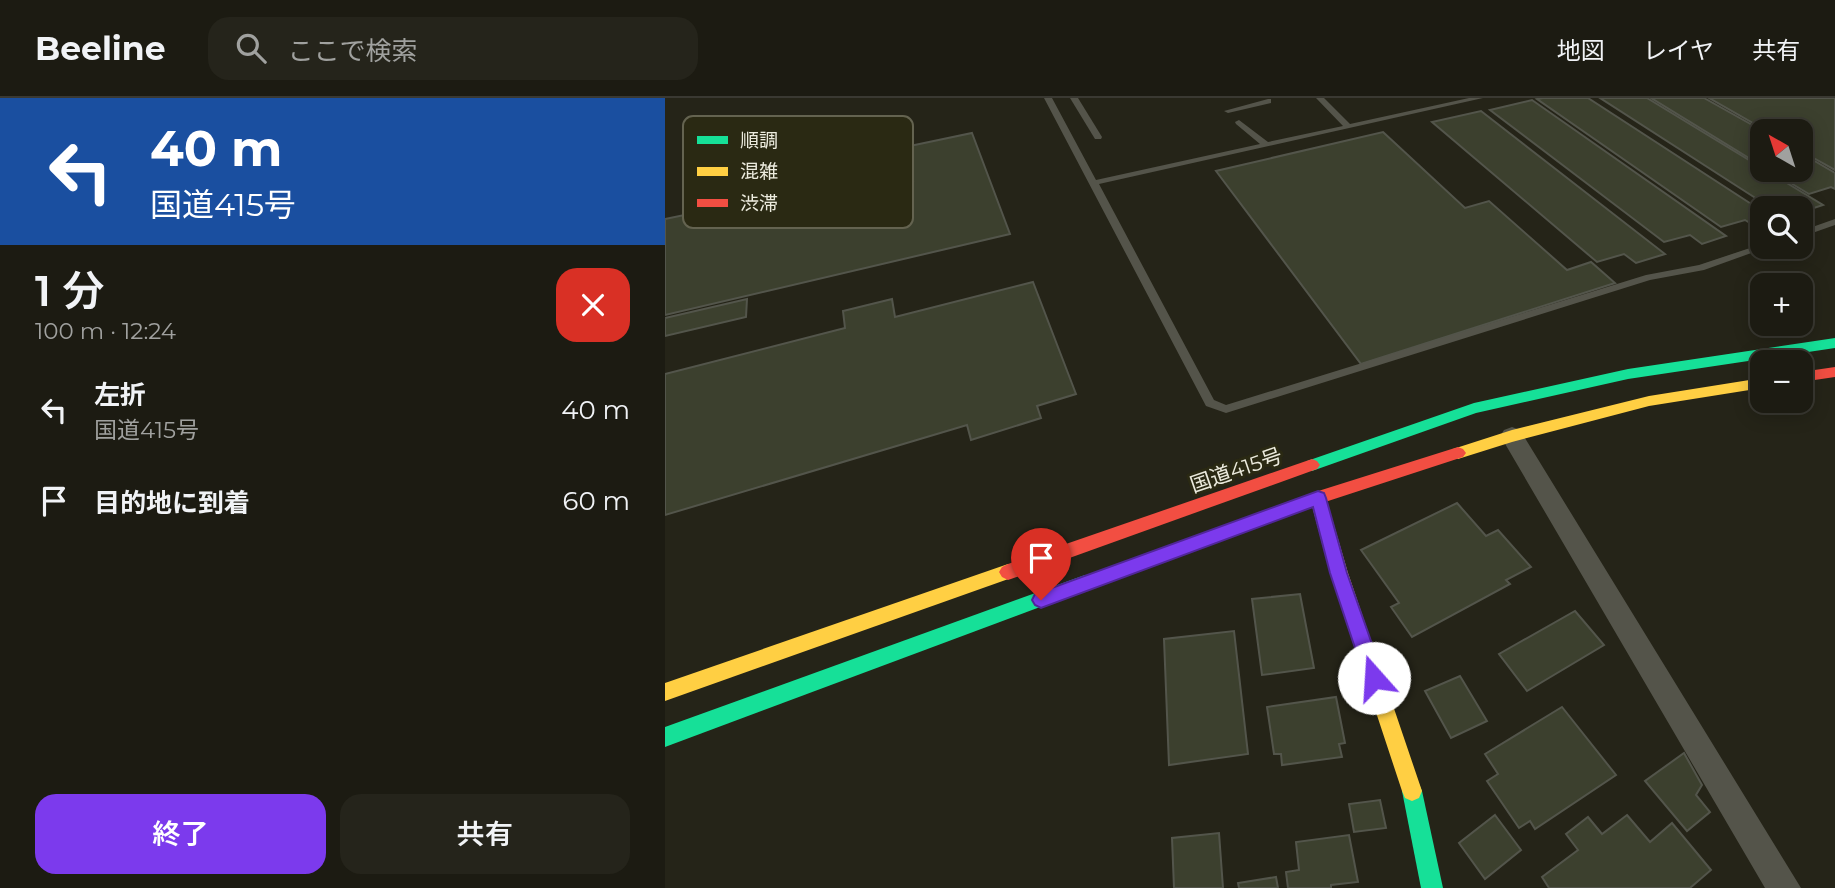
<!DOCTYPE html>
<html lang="ja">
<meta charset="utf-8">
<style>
:root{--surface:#1c1b12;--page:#25241b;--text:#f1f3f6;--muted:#a0a19f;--line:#3a3932;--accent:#7c3aed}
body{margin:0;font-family:Montserrat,"Noto Sans JP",sans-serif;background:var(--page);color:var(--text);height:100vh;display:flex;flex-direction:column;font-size:26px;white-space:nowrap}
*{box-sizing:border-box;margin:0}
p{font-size:23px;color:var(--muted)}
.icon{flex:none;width:38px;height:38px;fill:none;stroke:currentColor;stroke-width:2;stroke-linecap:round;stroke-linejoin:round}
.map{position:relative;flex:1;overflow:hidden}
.sheet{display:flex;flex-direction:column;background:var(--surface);width:665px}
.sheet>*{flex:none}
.top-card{background:#1a4fa0;color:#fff;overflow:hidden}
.needle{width:46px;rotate:321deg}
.fabs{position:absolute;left:1085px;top:21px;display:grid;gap:14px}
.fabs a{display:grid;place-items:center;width:63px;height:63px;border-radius:14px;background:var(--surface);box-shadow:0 4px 18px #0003,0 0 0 2px var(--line);font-size:35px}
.pin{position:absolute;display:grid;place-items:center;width:60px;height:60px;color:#fff;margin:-72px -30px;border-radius:50% 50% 50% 0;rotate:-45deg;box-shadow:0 0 7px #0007}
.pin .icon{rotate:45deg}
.me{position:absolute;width:77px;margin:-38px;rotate:341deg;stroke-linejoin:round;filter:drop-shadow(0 0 5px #0008)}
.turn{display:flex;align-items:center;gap:24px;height:147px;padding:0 35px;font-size:32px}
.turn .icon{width:91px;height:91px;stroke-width:2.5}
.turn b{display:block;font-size:49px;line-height:60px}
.round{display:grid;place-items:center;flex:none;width:74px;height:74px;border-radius:21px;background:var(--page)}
.headline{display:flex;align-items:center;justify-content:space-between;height:119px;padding:0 35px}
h1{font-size:42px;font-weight:600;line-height:52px}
.primary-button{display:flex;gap:14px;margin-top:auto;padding:14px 35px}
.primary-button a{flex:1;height:80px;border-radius:21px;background:var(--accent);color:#fff;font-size:28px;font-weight:600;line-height:80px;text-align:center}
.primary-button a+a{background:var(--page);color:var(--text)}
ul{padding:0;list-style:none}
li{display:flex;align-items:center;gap:21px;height:91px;padding:0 35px}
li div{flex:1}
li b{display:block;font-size:26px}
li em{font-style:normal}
header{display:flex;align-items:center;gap:42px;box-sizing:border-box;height:98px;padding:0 35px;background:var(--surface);border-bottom:2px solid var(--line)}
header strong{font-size:33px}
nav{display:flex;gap:38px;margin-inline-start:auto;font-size:24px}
.search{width:490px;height:63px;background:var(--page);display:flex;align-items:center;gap:18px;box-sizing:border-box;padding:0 24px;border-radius:21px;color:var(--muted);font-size:26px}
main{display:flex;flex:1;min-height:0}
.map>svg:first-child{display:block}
.building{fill:#3c402e;stroke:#53554b;stroke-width:2}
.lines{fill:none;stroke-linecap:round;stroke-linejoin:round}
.lane{fill:#54544a;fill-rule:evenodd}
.street{fill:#54544a;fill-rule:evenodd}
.fast{fill:#16e098;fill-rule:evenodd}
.slow{fill:#ffcf43;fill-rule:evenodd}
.jam{fill:#f24e42;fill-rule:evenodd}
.route{fill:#7c3aed;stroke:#51269a;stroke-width:2}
.labels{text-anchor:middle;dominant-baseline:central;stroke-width:6;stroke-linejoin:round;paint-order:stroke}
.street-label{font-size:21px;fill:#ecebde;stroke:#2a2913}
.key{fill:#2a2913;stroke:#646350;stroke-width:2}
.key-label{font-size:19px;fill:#ecebde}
</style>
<header>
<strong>Beeline</strong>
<div class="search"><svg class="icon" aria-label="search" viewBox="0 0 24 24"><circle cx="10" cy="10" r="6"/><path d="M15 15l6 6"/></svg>ここで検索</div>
<nav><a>地図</a><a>レイヤ</a><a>共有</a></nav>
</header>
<main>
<section class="sheet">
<div class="top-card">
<div class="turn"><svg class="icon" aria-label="left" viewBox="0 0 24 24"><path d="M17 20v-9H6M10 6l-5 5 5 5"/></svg><div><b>40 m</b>国道415号</div></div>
</div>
<div class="headline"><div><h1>1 分</h1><p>100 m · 12:24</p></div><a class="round" style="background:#d93025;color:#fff"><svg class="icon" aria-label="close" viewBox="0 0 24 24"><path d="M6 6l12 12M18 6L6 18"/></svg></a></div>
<ul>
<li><svg class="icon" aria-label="left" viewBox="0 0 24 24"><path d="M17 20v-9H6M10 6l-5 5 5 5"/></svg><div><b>左折</b><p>国道415号</p></div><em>40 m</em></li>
<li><svg class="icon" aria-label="arrive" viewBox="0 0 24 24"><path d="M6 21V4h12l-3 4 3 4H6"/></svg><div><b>目的地に到着</b></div><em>60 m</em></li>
</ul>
<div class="primary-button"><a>終了</a><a>共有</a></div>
</section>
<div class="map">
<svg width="1170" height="790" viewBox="0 0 1170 790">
<rect width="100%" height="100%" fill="#252418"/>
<g class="building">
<polygon points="878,0 923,0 1097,113 1097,129 1093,130 1080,122 1056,129 872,1"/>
<polygon points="935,0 982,0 1158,107 1143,112 1130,104 1106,110"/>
<polygon points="986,0 1039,0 1098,33 1097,68"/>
<polygon points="1044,0 1170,0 1170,72 1136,53 1136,33 1102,33"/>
<polygon points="867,2 1061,138 1037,146 1025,137 999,144 825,12"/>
<polygon points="816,13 1000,156 971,165 959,156 932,164 767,24"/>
<polygon points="718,34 800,110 824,103 902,172 926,164 950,185 696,266 551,73"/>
<polygon points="307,35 345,136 0,217 0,121 126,95 127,108 248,83 240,49"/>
<polygon points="1136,55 1170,75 1170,91 1166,89 1144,96 1104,72 1136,72"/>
<polygon points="368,184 411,296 372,308 376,320 306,342 302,327 0,417 0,276 180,230 178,213 227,201 230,219"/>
<polygon points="82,201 81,219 0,238 0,220"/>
<polygon points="792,405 821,438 833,432 866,469 841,482 845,486 747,539 726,509 734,505 696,452"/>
<polygon points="635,496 649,570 597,577 587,501"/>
<polygon points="910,513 939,547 862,593 834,556"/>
<polygon points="569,533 583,656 504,667 499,541"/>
<polygon points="795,578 822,623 786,640 760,593"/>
<polygon points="671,599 680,645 674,646 677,659 617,667 616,656 609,656 602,609"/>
<polygon points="897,609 951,677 870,731 865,723 854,730 822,683 833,676 820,656"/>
<polygon points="1019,655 1037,687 1031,697 1045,714 1022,733 980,683"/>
<polygon points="715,702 721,730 689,734 684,706"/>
<polygon points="830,717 856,752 820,781 794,745"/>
<polygon points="962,717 985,744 1007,725 1046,772 1025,790 884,790 877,779 913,752 901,736 923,719 937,736"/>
<polygon points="554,735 558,790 509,790 507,740"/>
<polygon points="684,737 693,784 666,787 666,790 623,790 621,774 634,772 631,744"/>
<polygon points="611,779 613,790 574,790 573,785"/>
</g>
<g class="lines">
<g class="lane">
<polygon points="379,0 387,0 431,82 595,46 571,26 570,24 574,22 603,44 678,28 651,0 659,0 685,26 804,0 818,0 434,86 549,302 561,307 981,177 1034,167 1097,146 1097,149 1103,149 1039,172 985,182 561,315 541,308"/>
<polygon points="405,0 413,0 437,39 436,41 430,41"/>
<polygon points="603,1 606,1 606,5 563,15 559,13"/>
<polygon points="1170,121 1170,127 1136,139 1136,133"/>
</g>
<polygon class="street" points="847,329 855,332 1136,790 1100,790 839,344 835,338 839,332"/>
<g class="fast">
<polygon points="1170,240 1170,250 963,281 811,315 647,373 642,371 639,367 642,363 809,305 963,271"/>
<polygon points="420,477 426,480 429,485 426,490 0,649 0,629"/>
<polygon points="747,683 754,686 757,693 778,790 756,790 737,693 740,686"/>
</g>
<g class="slow">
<polygon points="1097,280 1097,290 984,308 847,344 793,361 785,355 788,351 847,332 984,298"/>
<polygon points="653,393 659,395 661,400 683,475 757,693 754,700 747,703 740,700 737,693 665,475 645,400 647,395"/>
<polygon points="343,466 349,469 352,474 349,479 0,603 0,585"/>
</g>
<g class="jam">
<polygon points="1170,269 1170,279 1136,284 1136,274"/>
<polygon points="793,349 798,351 801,355 798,359 657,405 420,493 414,490 411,485 414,480 647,395"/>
<polygon points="647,361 652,363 655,367 652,371 343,482 337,479 334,474 337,469 343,466"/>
</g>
</g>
<polygon class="route" points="653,393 659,395 661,400 682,475 719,580 716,587 709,589 703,587 700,580 665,475 648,409 376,510 370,507 367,502 370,496"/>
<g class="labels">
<g class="street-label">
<text transform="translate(571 372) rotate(-19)">国道415号</text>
</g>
</g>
<rect x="18" y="18" width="230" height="112" rx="10" class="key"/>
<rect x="32" y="38" width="31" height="8" fill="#16e098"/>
<rect x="32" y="69" width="31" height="9" fill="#ffcf43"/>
<rect x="32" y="101" width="31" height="8" fill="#f24e42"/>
<g class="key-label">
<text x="75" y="49">順調</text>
<text x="75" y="80">混雑</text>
<text x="75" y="112">渋滞</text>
</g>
</svg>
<div class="fabs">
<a><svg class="needle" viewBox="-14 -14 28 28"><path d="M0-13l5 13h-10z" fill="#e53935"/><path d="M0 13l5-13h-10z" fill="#a0a19f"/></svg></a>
<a><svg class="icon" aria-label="search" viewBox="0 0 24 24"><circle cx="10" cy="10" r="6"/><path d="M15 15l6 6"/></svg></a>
<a>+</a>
<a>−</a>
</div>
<div class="pin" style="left:376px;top:502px;background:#d93025"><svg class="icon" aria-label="arrive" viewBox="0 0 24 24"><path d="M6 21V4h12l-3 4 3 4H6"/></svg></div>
<svg class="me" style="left:709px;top:580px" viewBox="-20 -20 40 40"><circle r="19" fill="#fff"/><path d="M0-13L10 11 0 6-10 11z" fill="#7c3aed"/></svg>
</div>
</main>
